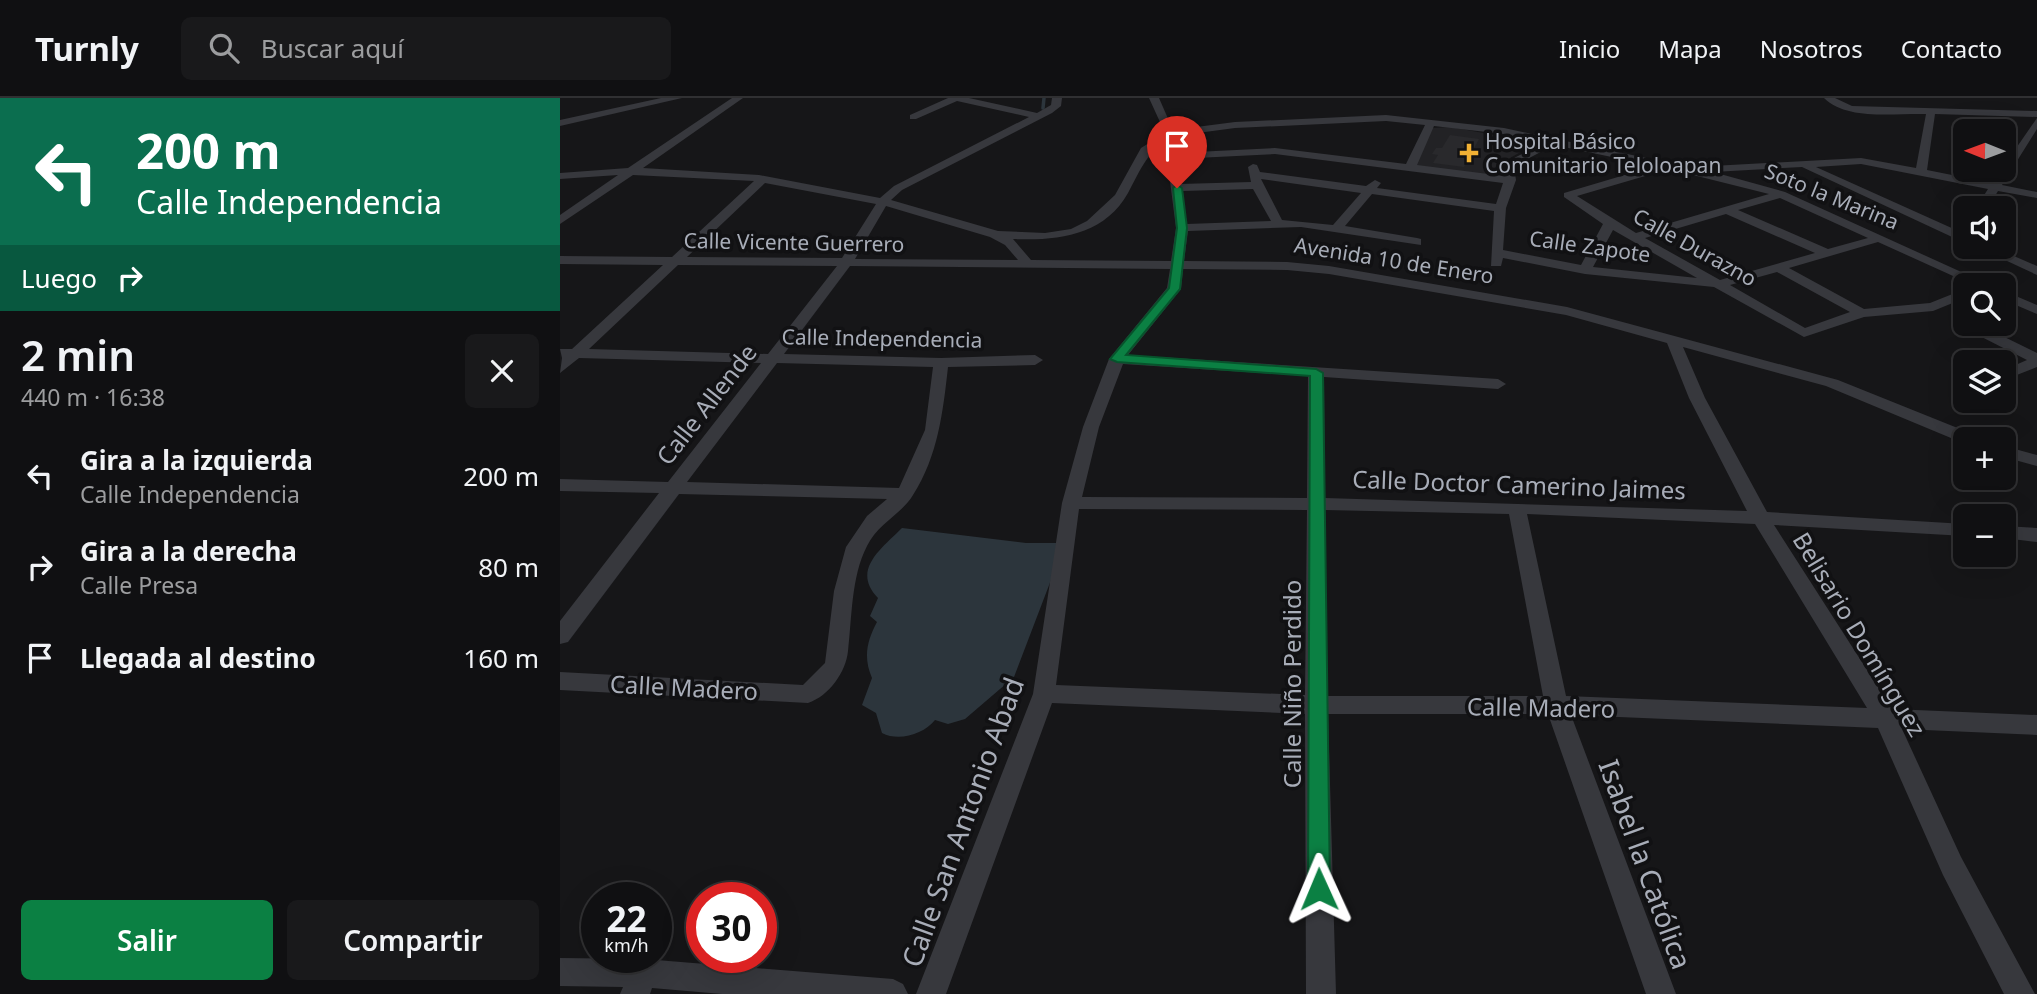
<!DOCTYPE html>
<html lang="es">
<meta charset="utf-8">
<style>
:root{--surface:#101012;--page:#19191b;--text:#f1f3f6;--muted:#9c9d9f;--line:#303032;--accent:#0b8043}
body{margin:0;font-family:"Noto Sans",sans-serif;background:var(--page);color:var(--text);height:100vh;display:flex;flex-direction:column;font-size:26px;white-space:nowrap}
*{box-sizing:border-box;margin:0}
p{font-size:23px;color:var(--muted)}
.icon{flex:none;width:38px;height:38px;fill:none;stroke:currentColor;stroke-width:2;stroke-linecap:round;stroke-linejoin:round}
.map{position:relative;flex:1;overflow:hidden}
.side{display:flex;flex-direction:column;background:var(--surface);width:560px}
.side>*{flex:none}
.top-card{background:#0b6e4f;color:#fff;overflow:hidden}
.needle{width:46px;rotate:271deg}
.buttons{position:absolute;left:1393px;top:21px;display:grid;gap:14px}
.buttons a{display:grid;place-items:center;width:63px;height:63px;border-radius:10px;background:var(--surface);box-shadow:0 7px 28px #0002,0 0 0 2px var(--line);font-size:35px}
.speed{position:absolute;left:21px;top:784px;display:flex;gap:14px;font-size:35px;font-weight:700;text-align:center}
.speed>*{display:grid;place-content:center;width:91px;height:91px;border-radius:50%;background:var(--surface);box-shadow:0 7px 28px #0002,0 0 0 2px var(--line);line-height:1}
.speed small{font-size:18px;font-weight:400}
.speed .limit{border:10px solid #d22;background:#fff;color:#111}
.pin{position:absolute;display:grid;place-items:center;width:60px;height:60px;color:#fff;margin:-72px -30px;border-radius:50% 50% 50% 0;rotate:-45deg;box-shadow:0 0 7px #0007}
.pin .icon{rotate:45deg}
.me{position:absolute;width:77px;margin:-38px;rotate:359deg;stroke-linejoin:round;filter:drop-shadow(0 0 5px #0008)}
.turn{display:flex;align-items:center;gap:24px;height:147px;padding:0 21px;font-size:32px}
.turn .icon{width:91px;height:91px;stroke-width:2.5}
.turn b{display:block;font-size:49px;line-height:60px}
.then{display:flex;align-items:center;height:66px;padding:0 21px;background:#0003;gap:14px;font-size:26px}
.round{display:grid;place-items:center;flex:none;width:74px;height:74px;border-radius:10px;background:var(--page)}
.head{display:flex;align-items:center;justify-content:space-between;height:119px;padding:0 21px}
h1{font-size:42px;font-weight:600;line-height:52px}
.cta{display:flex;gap:14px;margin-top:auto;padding:14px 21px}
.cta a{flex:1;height:80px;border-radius:10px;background:var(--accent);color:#fff;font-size:28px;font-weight:600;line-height:80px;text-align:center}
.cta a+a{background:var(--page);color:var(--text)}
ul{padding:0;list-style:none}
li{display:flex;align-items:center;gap:21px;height:91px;padding:0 21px}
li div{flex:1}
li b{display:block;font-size:26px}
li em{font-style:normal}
header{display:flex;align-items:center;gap:42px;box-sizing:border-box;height:98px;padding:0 35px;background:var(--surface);border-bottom:2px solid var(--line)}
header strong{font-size:33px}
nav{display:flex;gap:38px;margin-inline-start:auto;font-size:24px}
.search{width:490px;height:63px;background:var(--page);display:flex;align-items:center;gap:18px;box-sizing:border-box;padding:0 24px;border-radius:10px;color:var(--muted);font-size:26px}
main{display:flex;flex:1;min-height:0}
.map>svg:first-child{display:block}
.built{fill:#222225}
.water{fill:#2c353c}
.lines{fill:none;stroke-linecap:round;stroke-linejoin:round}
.stream{stroke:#2c353c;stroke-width:3.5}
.building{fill:#29292c}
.minor{fill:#37383d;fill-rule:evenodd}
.tertiary{fill:#37383d;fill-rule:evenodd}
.route{fill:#0b8043;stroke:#07532c;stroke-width:2}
.poi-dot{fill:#f2b134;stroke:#111113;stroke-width:2.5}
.labels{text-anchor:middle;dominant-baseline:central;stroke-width:7;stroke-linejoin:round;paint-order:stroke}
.far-poi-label{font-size:21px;fill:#a8adb8;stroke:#111113;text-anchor:start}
.far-street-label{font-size:21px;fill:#a8adb8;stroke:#111113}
.street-label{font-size:24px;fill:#a8adb8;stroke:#111113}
.near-street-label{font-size:28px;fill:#a8adb8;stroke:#111113}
</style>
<header>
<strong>Turnly</strong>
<div class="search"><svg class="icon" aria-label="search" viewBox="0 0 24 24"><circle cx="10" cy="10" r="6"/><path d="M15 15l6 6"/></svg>Buscar aquí</div>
<nav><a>Inicio</a><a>Mapa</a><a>Nosotros</a><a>Contacto</a></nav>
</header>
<main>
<section class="side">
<div class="top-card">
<div class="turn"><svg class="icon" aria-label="left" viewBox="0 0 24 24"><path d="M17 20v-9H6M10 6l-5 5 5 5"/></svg><div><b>200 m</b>Calle Independencia</div></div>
<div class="then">Luego<svg class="icon" aria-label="right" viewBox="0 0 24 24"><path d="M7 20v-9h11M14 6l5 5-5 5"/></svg></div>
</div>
<div class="head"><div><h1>2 min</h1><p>440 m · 16:38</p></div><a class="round"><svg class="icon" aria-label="close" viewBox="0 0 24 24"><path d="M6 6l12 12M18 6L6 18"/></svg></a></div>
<ul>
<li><svg class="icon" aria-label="left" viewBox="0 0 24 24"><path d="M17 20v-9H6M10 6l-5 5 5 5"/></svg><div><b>Gira a la izquierda</b><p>Calle Independencia</p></div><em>200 m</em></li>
<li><svg class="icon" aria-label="right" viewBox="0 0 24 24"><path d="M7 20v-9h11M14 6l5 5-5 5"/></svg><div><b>Gira a la derecha</b><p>Calle Presa</p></div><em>80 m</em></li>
<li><svg class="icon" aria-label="arrive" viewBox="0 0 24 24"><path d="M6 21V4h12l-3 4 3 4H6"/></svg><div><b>Llegada al destino</b></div><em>160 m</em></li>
</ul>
<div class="cta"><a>Salir</a><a>Compartir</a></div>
</section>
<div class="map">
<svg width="1477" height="896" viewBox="0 0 1477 896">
<rect width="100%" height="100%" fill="#161618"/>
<polygon class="built" points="891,29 977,45 941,65 937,80 851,68 871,30"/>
<path class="water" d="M342,430L466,445H499L491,482L454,579L405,621L388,626L375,622C364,636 339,644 322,635L316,615L302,607L312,580C303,559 307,543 317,524L310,518L318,500C291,472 321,451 342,430Z"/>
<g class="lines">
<polyline class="stream" points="483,10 484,0"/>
</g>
<polygon class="building" points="890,37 919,41 904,69 873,65 878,57 872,56 876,50 882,50"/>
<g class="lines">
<g class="minor">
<path d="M172,0H183L83,70L199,77L320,100L334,88L469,19L397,3L356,21H350V17L388,0H409L477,15L491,7L492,0H502L501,8L492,15L342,92L331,102L438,133L485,135L511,131L527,123L555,97L581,50L605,35L589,0H599L613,32L675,24L826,17L944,30L1148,73V69L1152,68L1301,60L1356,70L1366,16C1335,15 1287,23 1264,0H1275L1292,8L1477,13V19L1375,16L1367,72L1432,85L1477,20V31L1442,87L1477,94V100L1438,93L1428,110H1416L1428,91L1301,66L1256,69L1405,136V145L1242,69L1153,74L1225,94L1430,187H1413L1318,144L1229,170L1304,211L1370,205L1405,191V200L1373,213L1304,219L1244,239L1154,189L1025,176L943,160L941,168H931L934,113L812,96L785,128L857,140L861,141V147L741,129L628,133L624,163L727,164L769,168L1007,209L1278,282L1415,337L1417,341H1405L1403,345L1266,288L1123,249L1145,300L1207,414L1405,426V438L1214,427L1332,611L1477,617V637L1342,631L1401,759L1475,896H1444L1383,777L1318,630L1011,617L1116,896H1086L988,616H768L776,896H746L745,616L492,605L386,896H356L473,596L502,405L523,329L549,261L607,190L610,171L290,168L224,256L381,260L475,257L483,262L475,267L388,269C383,314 378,358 353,397C341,417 318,425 307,448C291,479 292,520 288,553C286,574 269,598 248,605L0,592V574L243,587L265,565L274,493L286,449L307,418L327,401L119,396L8,544L0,546V523L99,395L0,393V381L108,384L201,265L19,260L0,275L2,260L0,251H12L103,167L0,166V158L112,159L194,83L73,77L0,126V117L58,77L0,81V75L68,70ZM826,23L865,27L846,66L715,50L615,55V38L675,30ZM874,28L944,36L984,45L944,65V78L857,67ZM605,44L616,130L611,163L471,162L453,141C496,143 544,138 568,95C579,75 585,57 605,44ZM994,47L1095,68L1004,95V99L1043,126L1021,167L943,152L946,110L956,82L954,68ZM715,56L943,85L936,106L817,90L821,85L815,82L806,88L700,74L697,67L693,66L688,69L691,84L620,86L616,61ZM1109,71L1209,96L1076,135L1017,98ZM701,81L801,95L773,127L722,122ZM205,85L316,106L282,160L127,159ZM693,91L711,123L627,126L622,93ZM1220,100L1308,140L1268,151L1178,112ZM326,108L430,139L445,147L458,162L295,161ZM1166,116L1255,155L1160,182L1085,140ZM1053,132L1137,180L1033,169ZM118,167L277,168L208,256L29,251ZM623,171L727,172L769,176L1006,217L1107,245L1129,300L1187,413L765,400L764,279L938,291L946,286L938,281L568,257L621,191ZM1217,174L1290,214L1245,230L1170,187ZM217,265L373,269L365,332L339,390L127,384ZM563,266L748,278L747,400L522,399L539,329ZM519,411L747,412L745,597L496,587ZM765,412L949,416L983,598H767ZM967,416L1195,426L1307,610L1006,598Z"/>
<polygon points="1417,149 1433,149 1477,168 1477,177"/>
<polygon points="1444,193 1477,207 1477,216 1444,202"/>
<polygon points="1405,222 1405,226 1418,226 1477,255 1477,269 1444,282 1444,272 1467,262 1402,229 1400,226"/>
<polygon points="1444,348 1477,357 1477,368 1444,359"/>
<polygon points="1444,428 1477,430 1477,444 1444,440"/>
<polygon points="0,860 84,861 333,881 343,886 348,896 162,896 92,890 90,896 60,896 63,889 0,888"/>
</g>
<polygon class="tertiary" points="101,0 122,0 0,28 0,22"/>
</g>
<polygon class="route" points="617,87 622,90 627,130 620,191 566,257 756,271 763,275 770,791 767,799 759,802 751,799 748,791 750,278 557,264 550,261 609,190 617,130 613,90"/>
<path class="poi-dot" d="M905.5 44.5h7v7h7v7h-7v7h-7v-7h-7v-7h7z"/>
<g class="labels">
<g class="far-poi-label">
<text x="925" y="43">Hospital Básico<tspan x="925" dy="24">Comunitario Teloloapan</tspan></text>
</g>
<g class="far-street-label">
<text transform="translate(1272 98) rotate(22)">Soto la Marina</text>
<text transform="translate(234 144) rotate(1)">Calle Vicente Guerrero</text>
<text transform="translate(1030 148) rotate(8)">Calle Zapote</text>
<text transform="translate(1135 149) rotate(29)">Calle Durazno</text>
<text transform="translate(834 162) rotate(9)">Avenida 10 de Enero</text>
<text transform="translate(322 240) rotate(1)">Calle Independencia</text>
</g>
<g class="street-label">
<text transform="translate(146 306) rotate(-52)">Calle Allende</text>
<text transform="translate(959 386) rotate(2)">Calle Doctor Camerino Jaimes</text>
<text transform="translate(1300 536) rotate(59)">Belisario Domínguez</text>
<text transform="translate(731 586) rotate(-90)">Calle Niño Perdido</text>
<text transform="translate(124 589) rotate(3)">Calle Madero</text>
<text transform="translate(981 609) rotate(1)">Calle Madero</text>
</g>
<g class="near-street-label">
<text transform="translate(402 724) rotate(-70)">Calle San Antonio Abad</text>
<text transform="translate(1086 766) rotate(70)">Isabel la Católica</text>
</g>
</g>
</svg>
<div class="buttons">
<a><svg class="needle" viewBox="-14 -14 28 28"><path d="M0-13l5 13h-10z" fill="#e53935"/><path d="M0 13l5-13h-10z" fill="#9c9d9f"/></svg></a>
<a><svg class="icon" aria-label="sound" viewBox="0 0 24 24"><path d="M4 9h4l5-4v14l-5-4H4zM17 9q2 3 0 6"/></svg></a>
<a><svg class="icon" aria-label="search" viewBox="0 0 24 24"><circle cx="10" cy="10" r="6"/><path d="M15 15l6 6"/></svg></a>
<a><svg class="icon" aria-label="layers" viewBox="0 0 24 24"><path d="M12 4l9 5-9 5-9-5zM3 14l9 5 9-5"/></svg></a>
<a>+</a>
<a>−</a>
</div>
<div class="speed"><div>22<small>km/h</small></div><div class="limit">30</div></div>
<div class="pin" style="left:617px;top:90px;background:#d93025"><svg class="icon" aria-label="arrive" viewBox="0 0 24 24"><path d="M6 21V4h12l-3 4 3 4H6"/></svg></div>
<svg class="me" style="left:759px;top:791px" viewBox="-20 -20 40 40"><path d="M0-17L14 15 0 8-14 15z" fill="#0b8043" stroke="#fff" stroke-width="4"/></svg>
</div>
</main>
